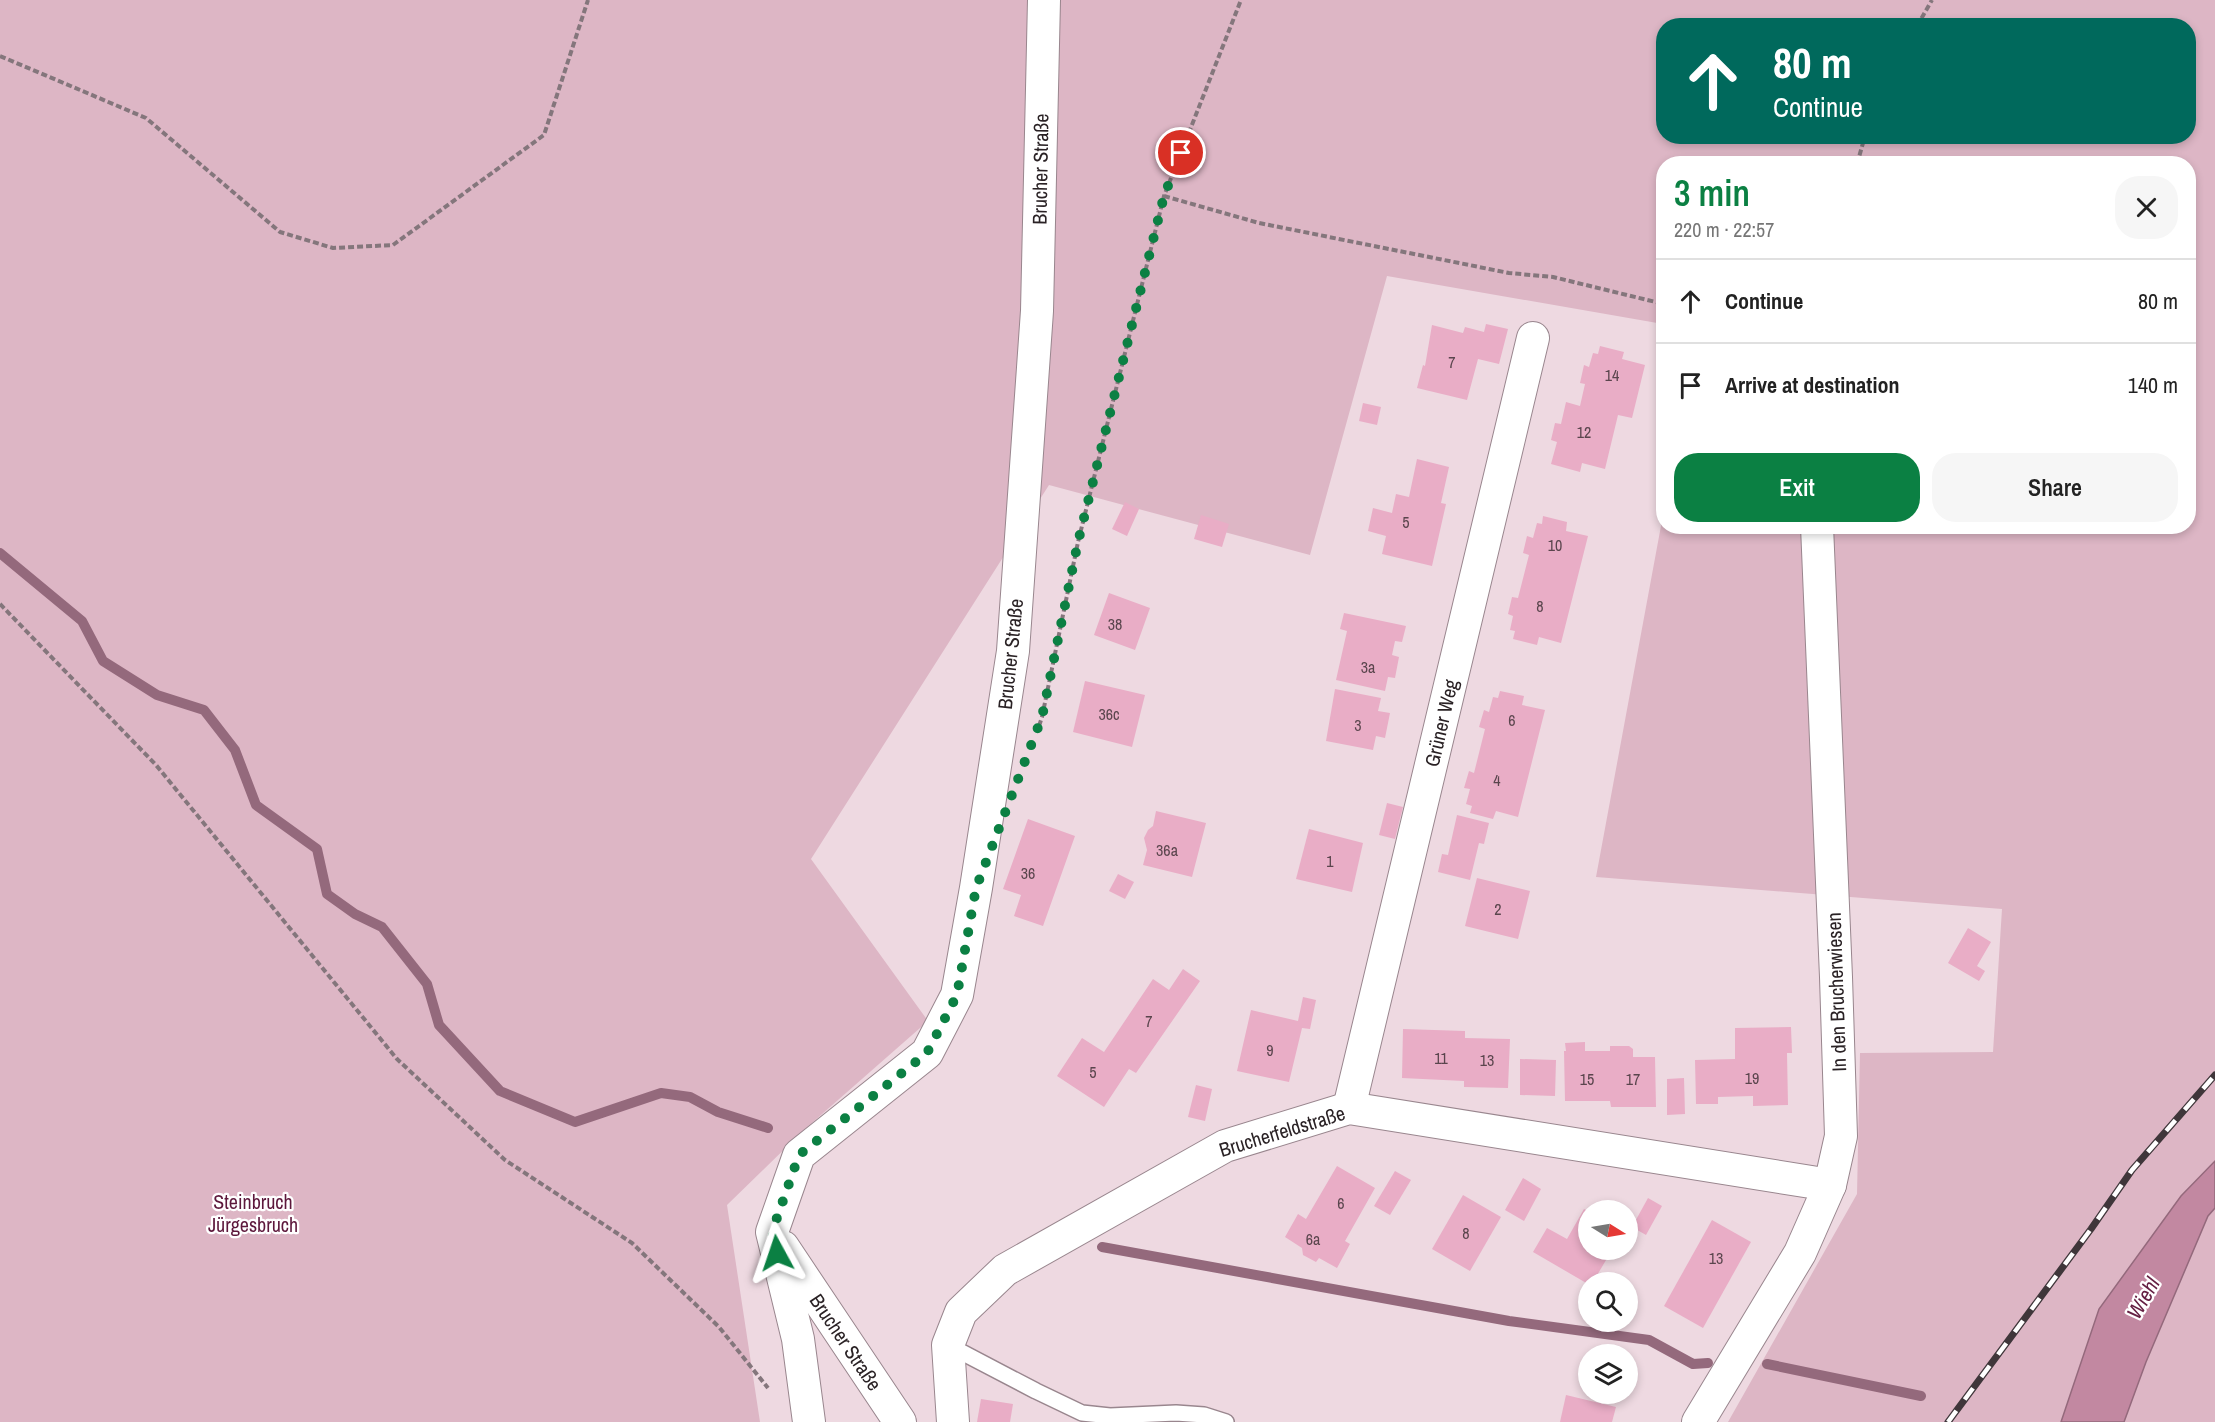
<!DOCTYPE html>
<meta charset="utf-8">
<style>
:root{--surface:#fff;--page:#f6f6f6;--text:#222;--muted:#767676;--line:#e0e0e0;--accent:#0b8043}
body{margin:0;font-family:"Archivo Narrow",sans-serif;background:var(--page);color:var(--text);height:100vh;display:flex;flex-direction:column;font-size:22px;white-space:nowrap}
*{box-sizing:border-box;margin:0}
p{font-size:20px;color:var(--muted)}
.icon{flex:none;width:33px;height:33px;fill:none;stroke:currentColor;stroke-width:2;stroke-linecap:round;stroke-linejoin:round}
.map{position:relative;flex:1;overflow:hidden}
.drawer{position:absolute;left:1656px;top:156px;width:540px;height:378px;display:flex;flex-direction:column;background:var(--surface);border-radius:24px;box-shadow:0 3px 9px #0003}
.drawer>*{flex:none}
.guide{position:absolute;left:1656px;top:18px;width:540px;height:126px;border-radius:24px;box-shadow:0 3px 9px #0003;background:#00695c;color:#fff;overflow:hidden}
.needle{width:39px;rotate:101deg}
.buttons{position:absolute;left:1578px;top:1200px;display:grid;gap:12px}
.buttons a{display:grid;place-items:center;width:60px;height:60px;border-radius:50%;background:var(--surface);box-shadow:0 3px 9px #0003;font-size:30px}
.pin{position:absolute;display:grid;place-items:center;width:51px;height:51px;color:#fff;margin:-26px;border:3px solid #fff;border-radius:50%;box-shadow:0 2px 6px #0007}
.me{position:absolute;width:66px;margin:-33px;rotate:355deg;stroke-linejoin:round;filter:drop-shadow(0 0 4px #0008)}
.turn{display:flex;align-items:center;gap:21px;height:126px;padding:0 18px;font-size:27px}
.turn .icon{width:78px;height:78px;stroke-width:2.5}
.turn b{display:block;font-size:42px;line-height:51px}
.round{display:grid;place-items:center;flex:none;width:63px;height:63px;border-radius:24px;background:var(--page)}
.headline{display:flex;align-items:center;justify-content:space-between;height:102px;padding:0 18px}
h1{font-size:36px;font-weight:600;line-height:45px;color:var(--accent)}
.cta{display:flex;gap:12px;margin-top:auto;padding:12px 18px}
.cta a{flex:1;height:69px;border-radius:24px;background:var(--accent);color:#fff;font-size:24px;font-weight:600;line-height:69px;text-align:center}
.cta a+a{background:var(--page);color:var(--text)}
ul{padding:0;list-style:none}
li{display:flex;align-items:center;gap:18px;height:84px;padding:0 18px;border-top:2px solid var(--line)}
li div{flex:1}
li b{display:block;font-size:22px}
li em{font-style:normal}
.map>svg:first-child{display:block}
.green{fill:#ddb6c5;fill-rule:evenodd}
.water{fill:#c288a1;stroke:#94697c;stroke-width:1.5}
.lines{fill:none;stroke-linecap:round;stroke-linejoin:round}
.stream{stroke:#94697c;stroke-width:10}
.building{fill:#e9adc6}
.lane-casing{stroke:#99868e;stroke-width:18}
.street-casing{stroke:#99868e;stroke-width:34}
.path{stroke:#84767c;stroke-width:4;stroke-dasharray:6 3;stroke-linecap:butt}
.lane{stroke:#fff;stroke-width:15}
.street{stroke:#fff;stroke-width:32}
.rail-casing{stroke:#3f363a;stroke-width:7}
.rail{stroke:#fff;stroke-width:4.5;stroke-dasharray:14;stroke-linecap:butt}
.route{stroke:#0b8043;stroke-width:10;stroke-dasharray:0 18}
.labels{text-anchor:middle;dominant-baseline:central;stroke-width:4.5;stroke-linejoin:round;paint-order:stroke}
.number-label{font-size:16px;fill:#5a454d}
.street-label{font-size:20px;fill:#2a2225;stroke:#fff}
.park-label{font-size:20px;fill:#5d183c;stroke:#fff}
.water-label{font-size:21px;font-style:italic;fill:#652043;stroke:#fff}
</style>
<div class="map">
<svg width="2215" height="1422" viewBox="0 0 2215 1422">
<rect width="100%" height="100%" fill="#eed9e1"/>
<path class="green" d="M0,0H2215V1422H1728L1857,1194L1860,1053L1993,1052L2002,909L1596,877L1663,515L1664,526H2188V164H1664L1663,324L1387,276L1310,555L1049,485L811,859L928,1021L805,1129L727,1205L760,1422H0ZM1664,26H2188V136H1664Z"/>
<polygon class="water" points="2215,1161 2215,1208 2208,1216 2146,1362 2124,1422 2061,1422 2099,1309 2181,1196"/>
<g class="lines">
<g class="stream">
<polyline points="0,553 82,621 103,661 157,695 204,710 235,750 256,805 317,849 327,894 355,914 382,927 427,984 439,1025 500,1091 575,1122 661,1093 690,1097 718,1112 768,1128"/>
<polyline points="1102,1247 1509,1321 1649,1340 1693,1364 1708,1363"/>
<polyline points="1767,1364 1921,1396"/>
</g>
</g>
<g class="building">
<polygon points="1486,324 1508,329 1499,364 1478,359 1467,400 1417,388 1423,365 1425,366 1432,325 1463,333 1465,327 1484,332"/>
<polygon points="1600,346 1624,352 1622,359 1645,365 1632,418 1618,415 1605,469 1582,463 1580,472 1551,464 1557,442 1551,440 1555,423 1561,424 1566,402 1580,406 1585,384 1580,383 1584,365 1589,367 1593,353 1598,354"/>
<polygon points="1363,403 1381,407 1377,425 1359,421"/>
<polygon points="1417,459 1449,467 1441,503 1446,504 1432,566 1382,554 1386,536 1368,531 1373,508 1392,513 1396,494 1409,497"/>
<polygon points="1125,502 1139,509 1127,536 1112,529"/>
<polygon points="1201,515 1229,524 1222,547 1194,539"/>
<polygon points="1543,516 1567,522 1566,531 1588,536 1561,643 1539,637 1537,645 1513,639 1515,631 1510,630 1513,616 1508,614 1512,597 1518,598 1529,555 1523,553 1527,536 1533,538 1537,523 1542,524"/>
<polygon points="1109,593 1150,608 1135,650 1094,635"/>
<polygon points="1344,613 1406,626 1402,642 1395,641 1392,655 1399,657 1395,678 1388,677 1385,691 1336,680 1347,631 1340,629"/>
<polygon points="1085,681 1145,695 1132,747 1073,732"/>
<polygon points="1335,689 1381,698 1378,711 1390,713 1385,738 1376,736 1373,750 1326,741"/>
<polygon points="1500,691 1524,696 1522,705 1545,710 1518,817 1496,811 1493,819 1470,813 1472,806 1466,804 1470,789 1464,788 1469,771 1474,773 1485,729 1479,727 1484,710 1489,712 1493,697 1498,698"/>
<polygon points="1387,803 1403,807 1395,839 1379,835"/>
<polygon points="1156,811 1206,823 1192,877 1143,865 1147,850 1144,838 1148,830 1153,826"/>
<polygon points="1457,815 1489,823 1484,844 1479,843 1470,880 1438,872 1442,854 1448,855"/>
<polygon points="1028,819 1075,836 1043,926 1014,916 1021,895 1003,889"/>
<polygon points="1309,829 1363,843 1352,892 1296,879"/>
<polygon points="1118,874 1134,882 1125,899 1109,891"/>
<polygon points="1477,878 1530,891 1518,939 1465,926"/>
<polygon points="1968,928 1991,942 1977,966 1985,971 1979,981 1948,963"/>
<polygon points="1183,969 1200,981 1136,1073 1129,1069 1104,1107 1057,1076 1082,1038 1104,1052 1153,979 1169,990"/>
<polygon points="1303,997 1316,1000 1310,1029 1302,1028 1289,1082 1237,1071 1251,1010 1298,1021"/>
<polygon points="1791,1027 1792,1053 1787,1053 1788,1105 1753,1106 1753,1096 1718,1097 1718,1104 1696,1104 1695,1060 1735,1059 1735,1028"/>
<polygon points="1403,1029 1465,1031 1465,1038 1510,1039 1508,1088 1464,1087 1464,1081 1402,1078"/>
<polygon points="1585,1042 1585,1051 1610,1051 1610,1046 1629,1046 1633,1049 1633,1057 1655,1057 1656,1107 1611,1107 1610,1101 1565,1101 1564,1051 1566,1051 1565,1043"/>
<polygon points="1520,1059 1556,1060 1555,1096 1520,1095"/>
<polygon points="1684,1078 1685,1114 1667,1115 1667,1079"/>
<polygon points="1196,1085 1212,1089 1205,1121 1188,1117"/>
<polygon points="1337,1166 1375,1188 1345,1241 1350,1244 1337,1268 1319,1258 1316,1262 1303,1255 1302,1248 1285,1237 1298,1214 1306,1219"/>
<polygon points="1395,1171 1411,1180 1390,1215 1374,1206"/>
<polygon points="1523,1178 1541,1189 1524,1221 1505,1210"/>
<polygon points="1463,1195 1501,1217 1470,1271 1432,1249"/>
<polygon points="1648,1198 1662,1206 1646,1235 1632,1227"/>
<polygon points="1584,1209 1588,1211 1588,1250 1612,1250 1593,1282 1588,1284 1533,1252 1547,1228 1567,1239"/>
<polygon points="1712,1220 1751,1242 1703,1328 1664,1306"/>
<polygon points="1566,1395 1616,1407 1612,1422 1560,1422"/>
<polygon points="981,1399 1013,1404 1010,1422 977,1422"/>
</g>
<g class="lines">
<defs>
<polyline id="lane" points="948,1345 1036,1391 1082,1413 1110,1416 1176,1413 1204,1415 1226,1422"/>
<g id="street">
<polyline points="1349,1108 1533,338"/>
<polyline points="783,1247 900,1422"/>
<polyline points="809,1422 798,1339 772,1232 799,1155 927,1053 957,995 976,888 1013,651 1037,311 1044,0"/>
<polyline points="953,1422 948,1345 961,1312 1005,1270 1225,1146 1349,1108 1830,1185"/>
<polyline points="1698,1422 1800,1253 1830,1185 1841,1136 1836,977 1817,526"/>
</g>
</defs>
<use href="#lane" class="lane-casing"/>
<use href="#street" class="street-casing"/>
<g class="path">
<polyline points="1917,26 1932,0"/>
<polyline points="0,56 146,118 280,232 333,248 393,245 544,135 588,0"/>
<polyline points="1857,164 1865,136"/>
<polyline points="1164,196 1259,223 1509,273 1553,277 1664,304"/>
<polyline points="0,604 156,765 397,1059 505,1160 632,1243 719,1327 768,1388"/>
<polyline points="1039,726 1042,717 1078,542 1164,196 1241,0"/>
</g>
<use href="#lane" class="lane"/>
<use href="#street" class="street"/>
<defs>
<polyline id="rail" points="1948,1422 2091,1229 2132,1170 2215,1075"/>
</defs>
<use href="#rail" class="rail-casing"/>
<use href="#rail" class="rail"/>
</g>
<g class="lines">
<polyline class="route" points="777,1253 772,1232 799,1155 927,1053 957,995 976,888 1042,717 1078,542 1164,196 1181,153"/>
</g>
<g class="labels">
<g class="number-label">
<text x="1452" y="362">7</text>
<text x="1612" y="375">14</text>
<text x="1584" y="432">12</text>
<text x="1406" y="522">5</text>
<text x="1555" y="545">10</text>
<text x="1540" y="606">8</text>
<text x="1115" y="624">38</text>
<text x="1368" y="667">3a</text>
<text x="1109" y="714">36c</text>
<text x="1512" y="720">6</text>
<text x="1358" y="725">3</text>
<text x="1497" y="780">4</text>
<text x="1167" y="850">36a</text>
<text x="1330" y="861">1</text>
<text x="1028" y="873">36</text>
<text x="1498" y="909">2</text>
<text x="1149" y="1021">7</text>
<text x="1270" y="1050">9</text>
<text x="1441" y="1058">11</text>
<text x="1487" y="1060">13</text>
<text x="1093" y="1072">5</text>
<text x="1752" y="1078">19</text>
<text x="1587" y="1079">15</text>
<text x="1633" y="1079">17</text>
<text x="1341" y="1203">6</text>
<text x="1466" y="1233">8</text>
<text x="1313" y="1239">6a</text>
<text x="1716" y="1258">13</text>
</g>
<g class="street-label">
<text transform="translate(1040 169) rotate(-89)">Brucher Straße</text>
<text transform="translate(1010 654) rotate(-84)">Brucher Straße</text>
<text transform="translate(1441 723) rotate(-77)">Grüner Weg</text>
<text transform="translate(1836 992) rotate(-92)">In den Brucherwiesen</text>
<text transform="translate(1282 1131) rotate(-17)">Brucherfeldstraße</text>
<text transform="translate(846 1342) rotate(56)">Brucher Straße</text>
</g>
<g class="park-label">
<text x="253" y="1201">Steinbruch<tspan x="253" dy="23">Jürgesbruch</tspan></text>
</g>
<g class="water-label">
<text transform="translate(2143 1298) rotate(-60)">Wiehl</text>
</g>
</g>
</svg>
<div class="buttons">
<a><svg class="needle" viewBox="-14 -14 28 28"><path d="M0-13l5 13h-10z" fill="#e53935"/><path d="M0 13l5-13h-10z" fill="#767676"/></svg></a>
<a><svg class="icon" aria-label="search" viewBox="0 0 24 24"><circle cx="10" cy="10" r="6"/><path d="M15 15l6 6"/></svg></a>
<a><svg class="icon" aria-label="layers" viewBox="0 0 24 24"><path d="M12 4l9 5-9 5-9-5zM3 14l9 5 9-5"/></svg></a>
</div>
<div class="pin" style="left:1181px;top:153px;background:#d93025"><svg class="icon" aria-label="arrive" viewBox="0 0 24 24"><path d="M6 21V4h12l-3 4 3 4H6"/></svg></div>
<svg class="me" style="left:777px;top:1253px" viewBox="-20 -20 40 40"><path d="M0-17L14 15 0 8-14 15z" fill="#0b8043" stroke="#fff" stroke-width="4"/></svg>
<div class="guide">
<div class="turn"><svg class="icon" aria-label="ahead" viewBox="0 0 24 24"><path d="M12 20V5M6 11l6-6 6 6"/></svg><div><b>80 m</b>Continue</div></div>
</div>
<section class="drawer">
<div class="headline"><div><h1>3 min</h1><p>220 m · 22:57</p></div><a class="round"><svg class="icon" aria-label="close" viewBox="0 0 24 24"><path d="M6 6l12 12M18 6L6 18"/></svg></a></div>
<ul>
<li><svg class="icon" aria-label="ahead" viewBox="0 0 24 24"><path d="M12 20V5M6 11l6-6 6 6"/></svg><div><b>Continue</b></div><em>80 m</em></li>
<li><svg class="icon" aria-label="arrive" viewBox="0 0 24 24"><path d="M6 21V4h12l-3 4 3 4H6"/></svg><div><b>Arrive at destination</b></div><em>140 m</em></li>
</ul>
<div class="cta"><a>Exit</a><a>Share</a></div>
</section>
</div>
